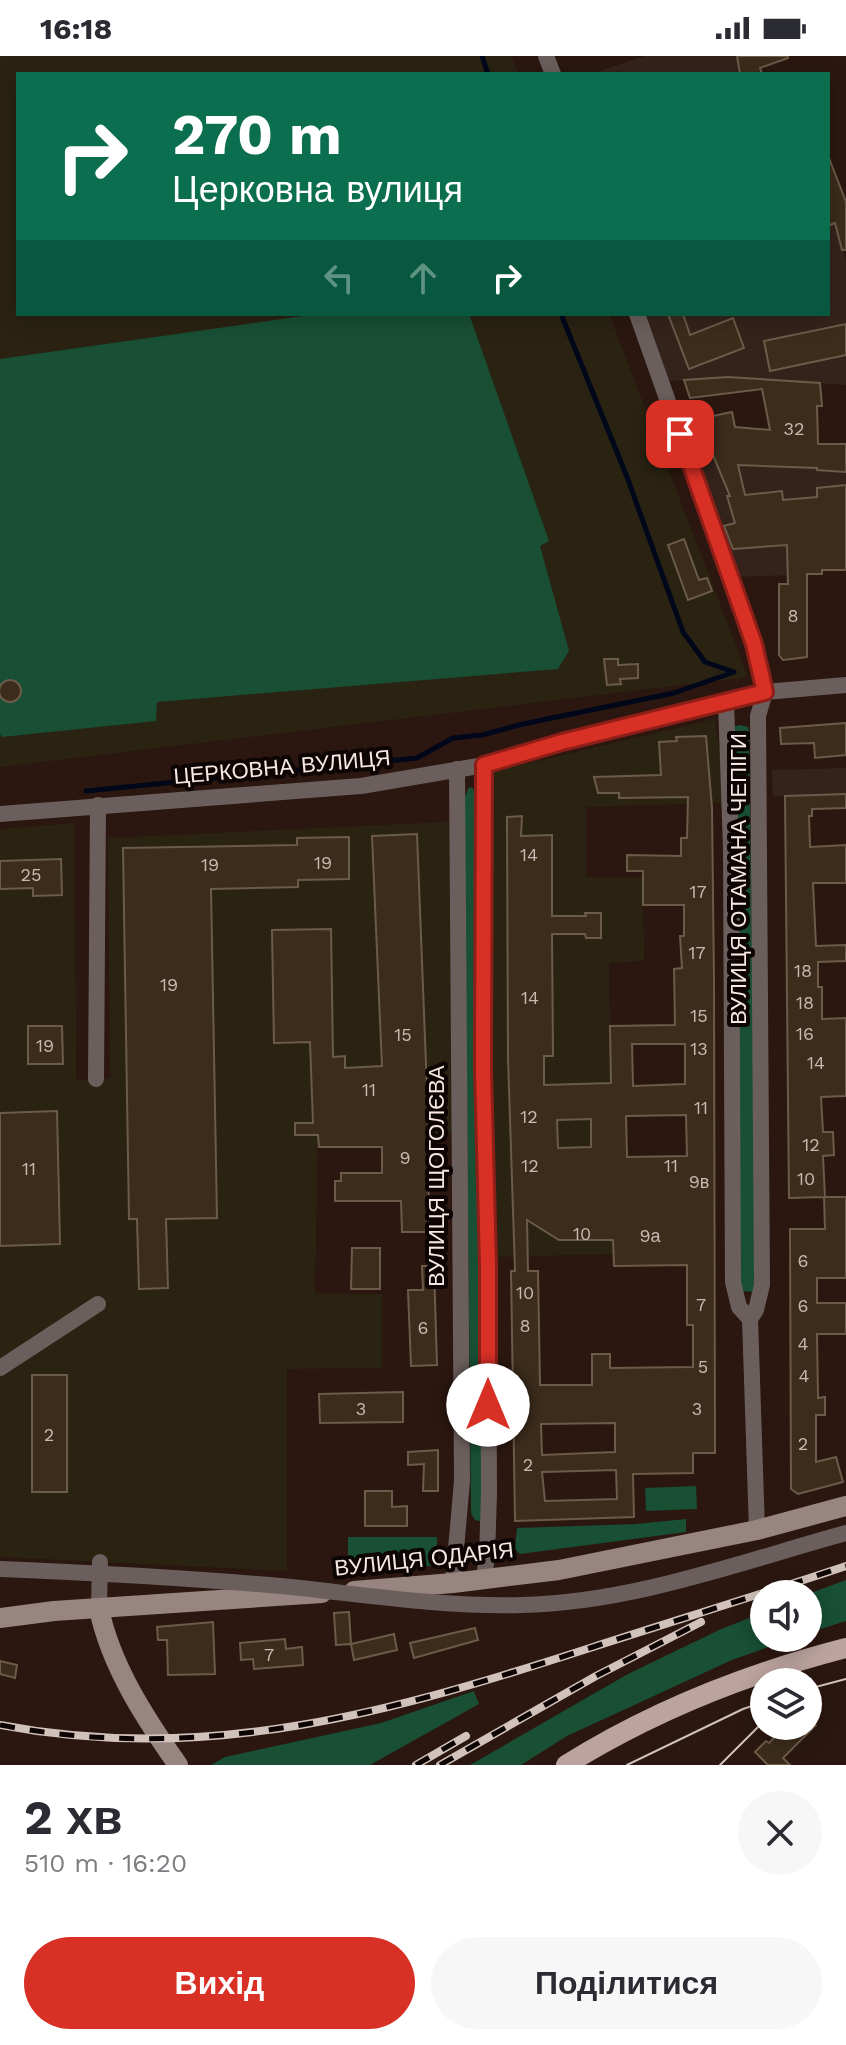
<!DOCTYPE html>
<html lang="uk">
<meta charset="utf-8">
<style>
:root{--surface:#fff;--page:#f7f7f7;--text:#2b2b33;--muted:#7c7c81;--accent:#d93025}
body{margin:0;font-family:"Work Sans",sans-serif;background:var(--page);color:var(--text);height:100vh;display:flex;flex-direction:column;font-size:30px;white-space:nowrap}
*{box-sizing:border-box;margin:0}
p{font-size:26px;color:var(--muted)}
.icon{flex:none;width:44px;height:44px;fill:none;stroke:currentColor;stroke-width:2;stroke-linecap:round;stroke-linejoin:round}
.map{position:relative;height:1709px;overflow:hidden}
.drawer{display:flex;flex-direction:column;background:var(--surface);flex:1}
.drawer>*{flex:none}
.banner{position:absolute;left:16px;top:16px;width:814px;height:244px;border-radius:0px;box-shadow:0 4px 20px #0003;background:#0b6e4f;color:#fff;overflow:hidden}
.buttons{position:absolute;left:750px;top:1524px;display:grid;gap:16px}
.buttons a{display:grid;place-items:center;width:72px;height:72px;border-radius:50%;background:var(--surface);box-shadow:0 4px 20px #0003;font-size:40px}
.pin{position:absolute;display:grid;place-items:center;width:68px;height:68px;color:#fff;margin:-34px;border-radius:16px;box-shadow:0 4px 12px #0006}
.me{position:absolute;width:88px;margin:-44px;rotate:0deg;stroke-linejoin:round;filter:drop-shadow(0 0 6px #0008)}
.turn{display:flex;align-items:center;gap:28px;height:168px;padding:0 24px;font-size:36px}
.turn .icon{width:104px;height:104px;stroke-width:2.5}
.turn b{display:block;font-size:56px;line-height:68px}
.lanes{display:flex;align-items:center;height:76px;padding:0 24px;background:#0003;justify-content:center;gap:40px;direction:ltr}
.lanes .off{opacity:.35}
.round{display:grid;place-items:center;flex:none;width:84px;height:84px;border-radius:42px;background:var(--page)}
.headline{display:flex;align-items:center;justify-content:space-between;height:136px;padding:0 24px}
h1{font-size:48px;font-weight:700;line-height:60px}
.primary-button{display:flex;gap:16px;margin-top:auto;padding:16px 24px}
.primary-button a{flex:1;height:92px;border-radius:48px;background:var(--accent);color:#fff;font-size:32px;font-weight:700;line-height:92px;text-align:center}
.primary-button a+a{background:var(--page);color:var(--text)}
.status{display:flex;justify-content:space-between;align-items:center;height:56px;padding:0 40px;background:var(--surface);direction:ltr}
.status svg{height:22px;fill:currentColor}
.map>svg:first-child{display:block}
.commercial{fill:#34231b}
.industrial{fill:#2a2312}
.green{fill:#184f35}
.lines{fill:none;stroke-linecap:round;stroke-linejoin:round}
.stream{stroke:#00071b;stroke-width:5}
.building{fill:#3b2c1b;stroke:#6c5b49;stroke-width:2;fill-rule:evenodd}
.street{stroke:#6b5f5d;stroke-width:16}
.secondary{stroke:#988582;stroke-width:20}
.primary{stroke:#bca39e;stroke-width:20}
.tram{stroke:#d2c2bc;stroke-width:2}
.rail-casing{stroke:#d2c2bc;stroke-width:8}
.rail{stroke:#0d0503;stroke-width:5;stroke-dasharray:15;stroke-linecap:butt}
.street-bridge{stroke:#6b5f5d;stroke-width:16}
.route-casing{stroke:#8d1f18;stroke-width:20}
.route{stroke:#d93025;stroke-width:14}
.labels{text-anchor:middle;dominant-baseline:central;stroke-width:8;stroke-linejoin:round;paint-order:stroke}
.number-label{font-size:18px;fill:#c8b9b1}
.street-label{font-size:22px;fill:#f7e8e3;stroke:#0d0503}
</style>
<div class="status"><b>16:18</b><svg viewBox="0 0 49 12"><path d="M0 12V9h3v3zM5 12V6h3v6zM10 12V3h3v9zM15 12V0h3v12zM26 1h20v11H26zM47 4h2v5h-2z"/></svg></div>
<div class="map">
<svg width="846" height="1709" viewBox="0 0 846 1709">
<rect width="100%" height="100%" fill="#2b170f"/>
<g class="commercial">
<polygon points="645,0 737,0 740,14 738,18 590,18"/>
<polygon points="828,141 843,179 839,181 846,207 846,329 729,321 659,326 634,258 828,258"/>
<polygon points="846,388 846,514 823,514 822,518 733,521 679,392"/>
<polygon points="846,712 846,738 773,740 772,714"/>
</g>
<g class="industrial">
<polygon points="0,0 511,0 518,18 18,18 18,258 609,258 748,621 0,711"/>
<polygon points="715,663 726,747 586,751 586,821 643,821 644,905 609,907 614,1198 496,1201 483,718"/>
<polygon points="465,765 470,1077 318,1079 315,1237 382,1238 382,1312 287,1313 287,1515 0,1501 0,773 75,767 76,1024 110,1022 108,782"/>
</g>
<g class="green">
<polygon points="317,258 469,258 549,485 540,490 569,595 558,613 157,646 156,665 2,681 0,678 0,303"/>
<polygon points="740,669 748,671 749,676 756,1231 753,1236 742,1235 739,1229 732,671"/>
<polygon points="469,731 474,733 478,741 483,1461 480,1465 475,1464 471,1457 464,743"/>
<polygon points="696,1430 697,1453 646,1455 645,1432"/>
<polygon points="686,1463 686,1476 520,1498 515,1493 517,1472 636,1468"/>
<rect x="348" y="1481" width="89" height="29"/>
<polygon points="846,1524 846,1565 808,1577 808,1538"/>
<polygon points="764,1556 764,1582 794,1582 732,1604 567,1680 521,1709 470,1709 628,1618 719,1574"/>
<polygon points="474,1635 479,1648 370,1709 211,1709 225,1701 381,1667"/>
</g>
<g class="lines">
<g class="stream">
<polyline points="482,0 488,18"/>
<polyline points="86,735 417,702 453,682 482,679 523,668 674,637 734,616 705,606 683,576 627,421 561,258"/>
</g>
</g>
<g class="building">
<polygon points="737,0 788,0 788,2 760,12 762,18 740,18"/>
<polygon points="829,102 846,146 846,194 842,194 835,167 828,170"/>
<polygon points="668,258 683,258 690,279 733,262 744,292 689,313"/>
<polygon points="846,268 846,299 770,315 764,285"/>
<polygon points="728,321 820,327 822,350 817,350 818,388 846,388 846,416 817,414 817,412 738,409 745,439 782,435 783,444 817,441 817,432 846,429 846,514 822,514 822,518 807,518 807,601 783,604 779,599 779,528 788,528 787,489 733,493 724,470 735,467 727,440 730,440 698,363 732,356 735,371 770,374 762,333 690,342 684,324"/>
<polygon points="684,483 699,524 707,522 712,535 688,544 668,489"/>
<polygon points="604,603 618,603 618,609 638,608 638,622 620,623 621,628 607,629"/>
<circle cx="10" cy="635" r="11"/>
<polygon points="846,667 846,699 815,702 814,687 781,688 780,672"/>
<path d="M706,680L712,752L714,924L715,1397H693V1417L633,1418L634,1461L515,1465L511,1215H515L508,1002L507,761L522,760L521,780L552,779V860H586L585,857H601V882H586L585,878H552L553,1000H544V1029L611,1027L610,970L675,969L674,913L682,912L680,880H684V849H643V815H627V799L681,800V782H687L688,741L619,742V737H598L594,721L661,719L659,686L677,685L676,681ZM632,988H685V1028L633,1030ZM686,1059L687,1100L627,1101L626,1060ZM591,1063V1091L558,1092L557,1064ZM527,1164L559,1184H613L614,1210L687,1209V1269H693V1311L610,1312V1298H592V1329H540L538,1215H528ZM615,1367V1396L542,1399L541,1368ZM616,1414L617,1443L545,1445L542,1416Z"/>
<polygon points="846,738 846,752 812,753 812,760 809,760 810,791 846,789 846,827 813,827 816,890 846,889 846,905 818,906 818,931 822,931 822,963 846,962 846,1040 821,1041 823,1076 833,1076 834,1099 823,1100 825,1141 846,1141 846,1222 817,1222 817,1247 846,1247 846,1278 817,1278 818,1342 825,1341 825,1359 816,1359 816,1406 836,1401 843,1426 798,1438 791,1433 790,1173 825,1173 824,1141 789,1142 785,740"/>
<polygon points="417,778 428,1059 429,1176 402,1176 401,1145 335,1145 335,1125 341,1125 341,1117 382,1117 382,1091 319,1091 318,1079 295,1079 295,1067 313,1067 310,986 274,987 272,874 331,873 333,1001 345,1000 345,1012 382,1010 372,780"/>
<polygon points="349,781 349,823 298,824 298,831 211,833 217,1162 166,1163 168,1232 139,1233 137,1163 129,1163 123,792 297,789 297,782"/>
<polygon points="61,803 62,839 33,840 33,832 0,833 0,805"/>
<polygon points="28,970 62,970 63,1008 28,1008"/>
<polygon points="57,1055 60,1188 0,1190 0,1057"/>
<polygon points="352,1192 380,1192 380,1233 351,1233"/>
<polygon points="422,1210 434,1210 437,1309 411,1310 408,1234 423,1234"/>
<rect x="32" y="1319" width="35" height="117"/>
<polygon points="403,1336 403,1366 320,1367 319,1338"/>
<polygon points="438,1394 438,1435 423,1435 424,1408 408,1409 408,1396"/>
<polygon points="365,1435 392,1435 392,1451 407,1450 407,1470 365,1470"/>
<polygon points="349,1556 351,1588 336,1589 334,1557"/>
<polygon points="213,1566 215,1618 168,1619 167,1584 158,1584 157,1571"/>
<polygon points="475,1572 478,1584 414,1602 410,1587"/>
<polygon points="394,1578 397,1594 354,1604 351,1588"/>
<polygon points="285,1583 286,1593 302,1591 303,1609 254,1613 253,1603 241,1604 240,1587"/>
<polygon points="0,1605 17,1609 15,1622 0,1618"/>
<polygon points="786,1670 815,1670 783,1702 790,1709 768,1709 755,1696 766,1685 769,1687"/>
</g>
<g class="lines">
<g class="street">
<polyline points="546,0 553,18"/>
<polyline points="637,258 754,588 765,636 758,660 762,1229 756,1254 750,1263 757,1474"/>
<polyline points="726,646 731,793 733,1226 739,1251 750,1263"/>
<polyline points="0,758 361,730 484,709 562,686 765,636 846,629"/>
<polyline points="96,1023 98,749"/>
<polyline points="0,1312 98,1248"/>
<polyline points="484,1521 487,1501 489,1437 488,1197 483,1013 484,709"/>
<polyline points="453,1527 462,1425 457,713"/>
<polyline points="99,1553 100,1506"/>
</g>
<g class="secondary">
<polyline points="354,1535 453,1527 559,1514 757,1474 846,1450"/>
<path d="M99,1553C111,1610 145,1662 178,1709"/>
<polyline points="0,1562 54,1555 322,1537"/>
</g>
<path class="primary" d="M566,1709C651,1656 749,1617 846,1592"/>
<g class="tram">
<polyline points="808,1633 846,1623"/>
<polyline points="627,1709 743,1653 764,1646"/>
<polyline points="720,1709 764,1665"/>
</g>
<defs>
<g id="rail">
<path d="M0,1669C210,1709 395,1655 593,1591C677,1564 762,1538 846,1510"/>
<polyline points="416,1709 466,1680"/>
<polyline points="440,1709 596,1620 701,1566"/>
</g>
</defs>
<use href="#rail" class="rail-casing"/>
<use href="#rail" class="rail"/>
<path class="street-bridge" d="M0,1513C97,1517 194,1522 291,1531C367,1539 444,1551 521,1549C631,1547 741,1506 846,1477"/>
</g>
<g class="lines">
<defs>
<polyline id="route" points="488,1349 488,1209 483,1013 484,709 562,686 765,636 754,588 680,378"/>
</defs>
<use href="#route" class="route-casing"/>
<use href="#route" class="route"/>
</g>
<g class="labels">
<g class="number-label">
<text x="794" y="372">32</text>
<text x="793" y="559">8</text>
<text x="529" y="798">14</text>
<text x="323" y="806">19</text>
<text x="210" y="808">19</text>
<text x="31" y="818">25</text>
<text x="698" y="835">17</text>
<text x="697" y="896">17</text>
<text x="803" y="914">18</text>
<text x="169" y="928">19</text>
<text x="530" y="941">14</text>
<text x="805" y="946">18</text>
<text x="699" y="959">15</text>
<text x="805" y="977">16</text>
<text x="403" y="978">15</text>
<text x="45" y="989">19</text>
<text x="699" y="992">13</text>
<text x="816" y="1006">14</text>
<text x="369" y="1033">11</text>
<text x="701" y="1051">11</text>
<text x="529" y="1060">12</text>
<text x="811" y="1088">12</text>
<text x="405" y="1101">9</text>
<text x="530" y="1109">12</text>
<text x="671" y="1109">11</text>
<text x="29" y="1112">11</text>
<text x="806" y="1122">10</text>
<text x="699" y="1125">9в</text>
<text x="582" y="1177">10</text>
<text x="650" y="1179">9а</text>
<text x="803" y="1204">6</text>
<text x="525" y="1236">10</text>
<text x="701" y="1248">7</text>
<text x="803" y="1249">6</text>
<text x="525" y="1269">8</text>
<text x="423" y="1271">6</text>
<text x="803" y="1287">4</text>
<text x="703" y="1310">5</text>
<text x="804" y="1319">4</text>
<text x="361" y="1352">3</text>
<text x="697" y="1352">3</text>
<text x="49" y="1378">2</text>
<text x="803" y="1387">2</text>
<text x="528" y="1408">2</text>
<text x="269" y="1598">7</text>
</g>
<g class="street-label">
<text transform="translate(282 711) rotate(-5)">ЦЕРКОВНА ВУЛИЦЯ</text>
<text transform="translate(738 823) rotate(-90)">ВУЛИЦЯ ОТАМАНА ЧЕПІГИ</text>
<text transform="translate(436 1120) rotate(-90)">ВУЛИЦЯ ЩОГОЛЄВА</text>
<text transform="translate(424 1503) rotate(-6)">ВУЛИЦЯ ОДАРІЯ</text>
</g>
</g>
</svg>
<div class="buttons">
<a><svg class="icon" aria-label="sound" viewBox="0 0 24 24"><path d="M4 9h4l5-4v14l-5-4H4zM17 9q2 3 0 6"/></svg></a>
<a><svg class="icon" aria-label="layers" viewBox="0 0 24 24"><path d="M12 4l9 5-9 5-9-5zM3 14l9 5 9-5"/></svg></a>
</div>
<div class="pin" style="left:680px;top:378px;background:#d93025"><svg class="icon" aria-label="arrive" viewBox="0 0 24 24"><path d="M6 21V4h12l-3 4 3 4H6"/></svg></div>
<svg class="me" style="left:488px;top:1349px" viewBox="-20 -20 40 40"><circle r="19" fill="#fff"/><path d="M0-13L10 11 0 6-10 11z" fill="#d93025"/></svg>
<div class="banner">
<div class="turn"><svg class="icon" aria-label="right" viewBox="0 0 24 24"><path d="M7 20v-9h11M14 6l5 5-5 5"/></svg><div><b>270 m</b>Церковна вулиця</div></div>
<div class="lanes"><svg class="icon off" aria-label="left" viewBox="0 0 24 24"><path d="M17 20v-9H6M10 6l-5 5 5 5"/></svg><svg class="icon off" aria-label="ahead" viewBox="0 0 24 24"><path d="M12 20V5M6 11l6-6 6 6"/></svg><svg class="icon" aria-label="right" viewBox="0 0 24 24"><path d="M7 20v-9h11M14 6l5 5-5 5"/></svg></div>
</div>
</div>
<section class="drawer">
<div class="headline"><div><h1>2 хв</h1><p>510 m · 16:20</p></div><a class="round"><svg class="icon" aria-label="close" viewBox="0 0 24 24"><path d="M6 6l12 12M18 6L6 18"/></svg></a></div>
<div class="primary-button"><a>Вихід</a><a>Поділитися</a></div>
</section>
